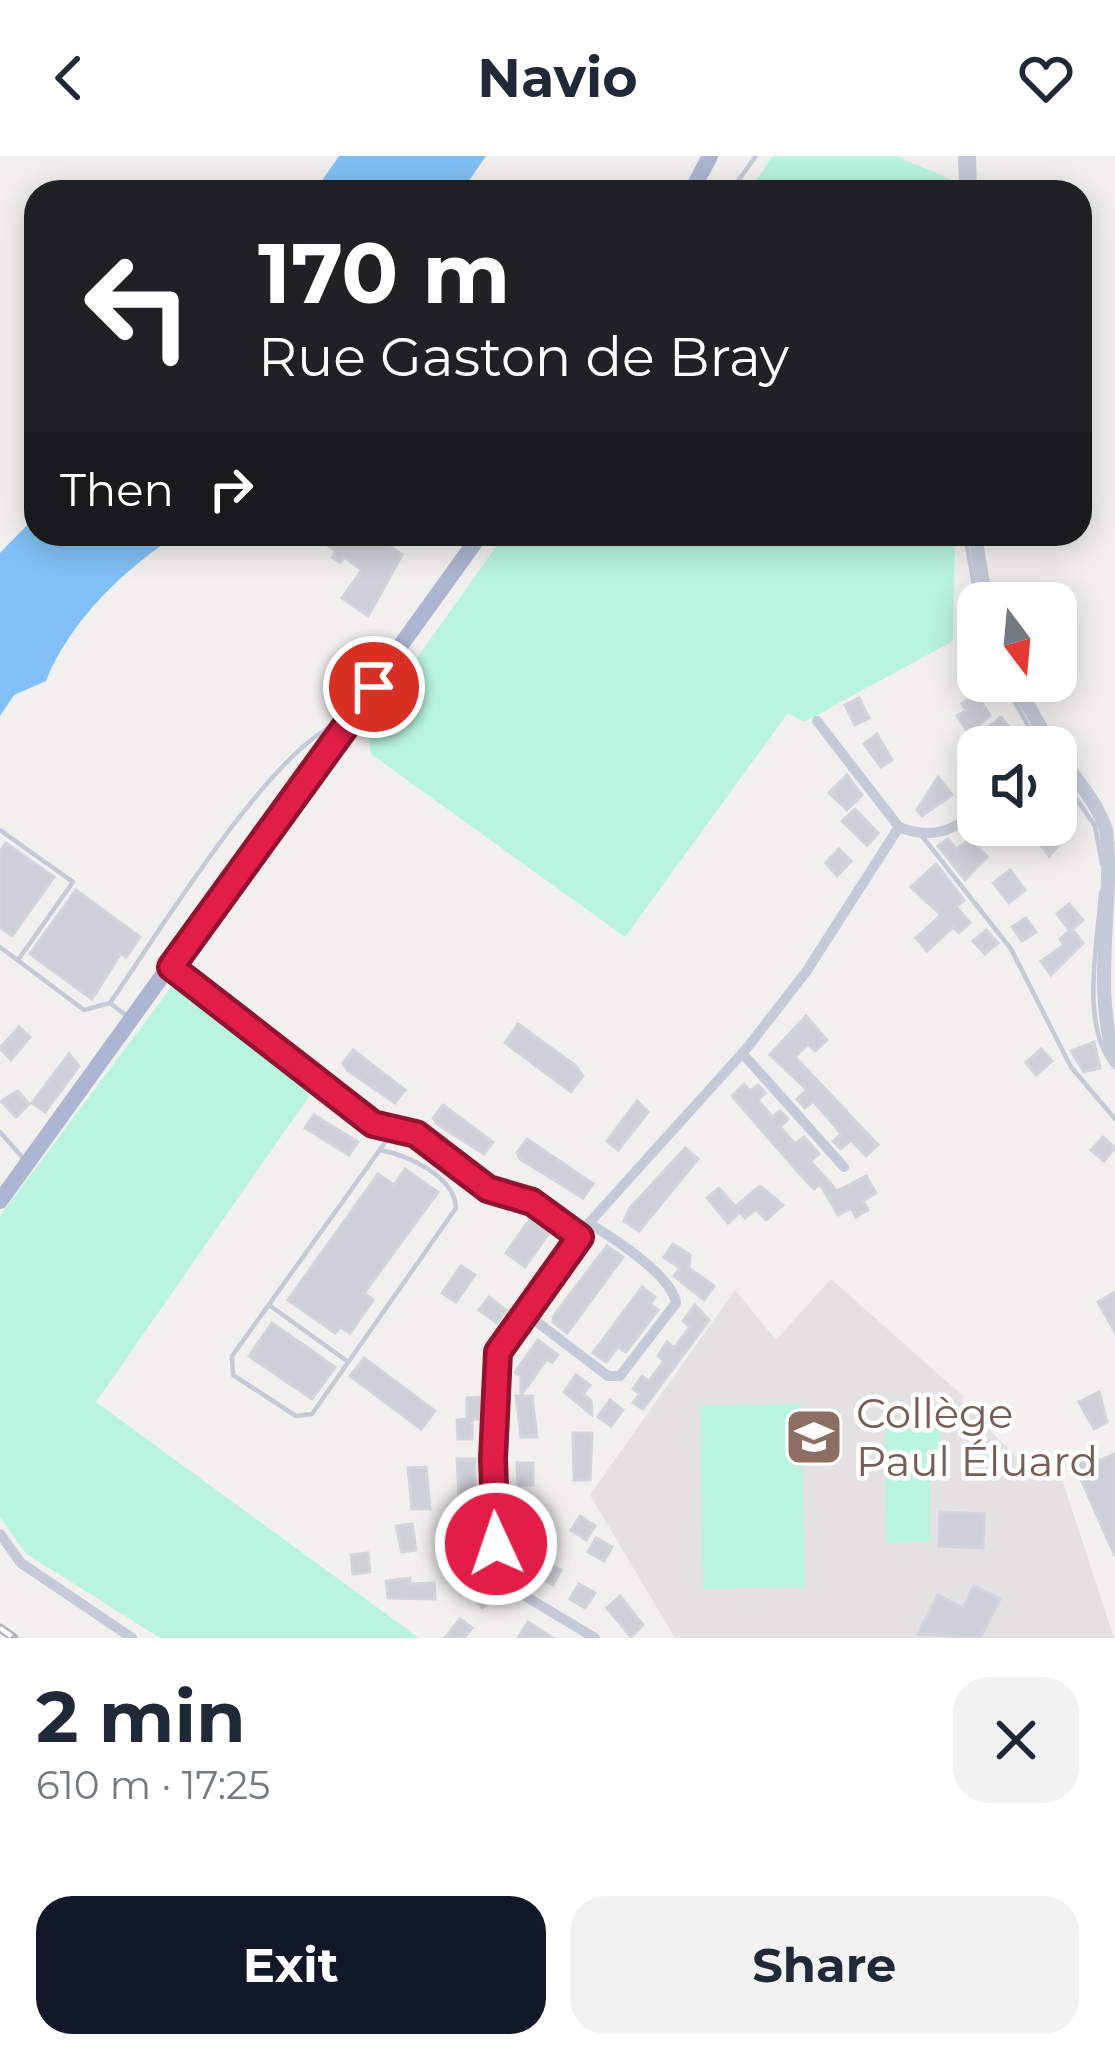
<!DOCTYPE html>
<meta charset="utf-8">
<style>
:root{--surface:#fff;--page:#f2f2f3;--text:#1f2937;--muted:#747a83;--accent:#111827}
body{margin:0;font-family:Montserrat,sans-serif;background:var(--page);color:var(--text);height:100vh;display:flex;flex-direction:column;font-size:45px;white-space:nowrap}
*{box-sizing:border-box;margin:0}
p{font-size:39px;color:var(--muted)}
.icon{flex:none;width:66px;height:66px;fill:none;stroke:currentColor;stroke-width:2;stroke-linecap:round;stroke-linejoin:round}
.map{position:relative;height:1482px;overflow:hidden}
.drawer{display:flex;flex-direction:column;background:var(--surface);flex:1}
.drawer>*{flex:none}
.hud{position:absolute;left:24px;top:24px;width:1068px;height:366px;border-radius:36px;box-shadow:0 6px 30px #0003;background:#202124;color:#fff;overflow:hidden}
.needle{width:78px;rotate:164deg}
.fabs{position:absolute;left:957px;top:426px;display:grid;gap:24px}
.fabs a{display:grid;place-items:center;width:120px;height:120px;border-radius:24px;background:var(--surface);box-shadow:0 6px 30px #0003;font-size:60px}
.pin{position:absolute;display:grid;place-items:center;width:102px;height:102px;color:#fff;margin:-51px;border:6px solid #fff;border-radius:50%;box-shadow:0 3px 12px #0007}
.me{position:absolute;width:132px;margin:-66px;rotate:357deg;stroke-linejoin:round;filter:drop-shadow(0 0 9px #0008)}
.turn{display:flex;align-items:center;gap:42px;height:252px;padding:0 36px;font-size:54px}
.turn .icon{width:156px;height:156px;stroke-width:2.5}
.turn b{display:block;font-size:84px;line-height:102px}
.then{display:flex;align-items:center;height:114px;padding:0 36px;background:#0003;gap:24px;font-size:45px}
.round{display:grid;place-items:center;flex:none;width:126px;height:126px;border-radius:36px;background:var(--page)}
.summary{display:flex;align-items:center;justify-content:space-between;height:204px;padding:0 36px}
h1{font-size:72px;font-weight:700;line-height:90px}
.primary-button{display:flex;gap:24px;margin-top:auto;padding:24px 36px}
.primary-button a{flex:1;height:138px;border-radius:36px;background:var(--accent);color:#fff;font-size:48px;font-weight:700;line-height:138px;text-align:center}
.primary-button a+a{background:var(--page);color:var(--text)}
header{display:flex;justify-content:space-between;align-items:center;height:156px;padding:0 36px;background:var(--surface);font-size:54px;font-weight:700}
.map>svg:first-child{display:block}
.education{fill:#e3e1e1}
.green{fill:#b9f4df}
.water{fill:#81c0f6}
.building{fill:#ced0d8;stroke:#d3d3dc;stroke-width:3}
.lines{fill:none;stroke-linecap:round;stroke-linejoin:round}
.service{stroke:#c4cad8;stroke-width:4.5}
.minor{stroke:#c4cad8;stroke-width:10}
.tertiary{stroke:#c4cad8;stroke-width:14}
.primary{stroke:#acb5d1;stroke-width:16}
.rail-casing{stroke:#b1b2bb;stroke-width:9}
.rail{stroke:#fff;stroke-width:4.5;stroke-dasharray:14;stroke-linecap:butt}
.route-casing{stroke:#92132f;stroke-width:30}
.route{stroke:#e11d48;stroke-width:21}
.labels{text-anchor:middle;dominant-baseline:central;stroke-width:9;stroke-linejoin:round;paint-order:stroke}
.education-label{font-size:42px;fill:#785e54;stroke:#fff;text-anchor:start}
</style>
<header><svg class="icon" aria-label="back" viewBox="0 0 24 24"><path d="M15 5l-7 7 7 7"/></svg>Navio<svg class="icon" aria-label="heart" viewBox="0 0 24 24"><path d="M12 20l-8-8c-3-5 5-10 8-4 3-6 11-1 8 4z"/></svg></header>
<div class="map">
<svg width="1115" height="1482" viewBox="0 0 1115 1482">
<rect width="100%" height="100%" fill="#f2f0ef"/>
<polygon class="education" points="831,1123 964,1241 961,1245 1040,1325 1060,1317 1114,1482 675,1482 590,1339 735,1134 776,1184"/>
<g class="green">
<polygon points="773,0 897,0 956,26 956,36 748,36"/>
<polygon points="505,378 955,378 953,485 804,566 788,557 625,781 371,598 367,572"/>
<polygon points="172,830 312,936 96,1246 419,1482 160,1482 25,1397 0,1361 0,1060"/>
<polygon points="801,1248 805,1431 703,1433 700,1250"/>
<polygon points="885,1272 941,1272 941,1306 930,1307 930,1385 887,1387"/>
</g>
<g class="water">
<polygon points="339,0 486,0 461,36 314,36"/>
<path d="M36,360V378H178C124,413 69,466 46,525L14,539L0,560V397Z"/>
</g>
<g class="building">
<polygon points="312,378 373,378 402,399 368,460 342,442 362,414 344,401 340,406 332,401 336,395"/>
<polygon points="977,538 990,560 969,577 957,560 966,554 962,548"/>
<polygon points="859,542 869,562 855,569 845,549"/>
<polygon points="1001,561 1016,580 1003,590 988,571"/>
<polygon points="877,578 892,604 881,611 864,588"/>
<polygon points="847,619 862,639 847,654 829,637"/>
<polygon points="938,621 952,639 922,660 917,654"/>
<polygon points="1056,650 1073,673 1049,700 1032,676 1039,671 1045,679 1056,672"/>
<polygon points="855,653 878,677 867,689 842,665"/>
<polygon points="948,683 956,693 971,683 987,701 965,724 938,690"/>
<polygon points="6,687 54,721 12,780 0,771 0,695"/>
<polygon points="839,693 851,705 837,720 826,707"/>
<polygon points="936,708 964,744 956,751 970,767 959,777 953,771 927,795 916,782 941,759 911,731"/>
<polygon points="1010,714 1025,734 1009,747 993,727"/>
<polygon points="76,734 140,781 126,801 121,797 92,843 30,798"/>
<polygon points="1069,748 1083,764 1070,775 1057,758"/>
<polygon points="1026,762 1036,776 1022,785 1012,771"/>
<polygon points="1072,773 1083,787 1051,819 1041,805 1064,789 1060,783"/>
<polygon points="986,774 998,787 985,798 973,785"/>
<polygon points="806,860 827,884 815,895 808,888 795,901 878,989 866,1000 851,984 841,993 833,985 841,978 829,963 813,945 805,952 797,943 807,934 770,899"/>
<polygon points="518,868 575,909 583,920 571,936 505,887"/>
<polygon points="19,871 30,881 11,904 0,892"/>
<polygon points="1094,886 1100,912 1084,916 1071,895"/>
<polygon points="1041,893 1052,905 1036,919 1026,907"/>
<polygon points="353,894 405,934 395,947 347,914 343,907"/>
<polygon points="69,898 79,910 45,956 32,947"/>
<polygon points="744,928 750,935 758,929 765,937 758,944 772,961 780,955 788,963 780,971 795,988 804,981 819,998 810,1005 837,1035 866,1020 876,1037 863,1045 868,1054 856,1061 851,1052 838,1059 820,1028 814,1033 806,1025 732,940"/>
<polygon points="18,935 29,948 16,961 1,945"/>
<polygon points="637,945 648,956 618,994 607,985"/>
<polygon points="443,949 493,986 484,998 437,968 433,962"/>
<polygon points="314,959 358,986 349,999 305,972"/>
<polygon points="1103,981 1115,992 1104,1005 1091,994"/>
<polygon points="527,983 593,1028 583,1042 520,1003 517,997"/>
<polygon points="685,992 698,1003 639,1075 624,1065 630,1052"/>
<polygon points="405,1013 438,1036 364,1137 373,1144 350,1177 340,1171 335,1177 288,1144 378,1018 394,1029"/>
<polygon points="760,1030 783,1049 766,1064 756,1053 745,1062 735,1051"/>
<polygon points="719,1032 740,1056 728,1067 707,1042"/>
<polygon points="533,1059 552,1073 525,1111 506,1097"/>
<polygon points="673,1088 690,1099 689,1112 714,1130 704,1144 674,1120 680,1112 664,1101"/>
<polygon points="607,1090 623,1101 567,1177 553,1166 554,1159"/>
<polygon points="461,1110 475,1119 456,1146 442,1137"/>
<polygon points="642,1131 655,1141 650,1148 658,1154 626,1196 618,1191 606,1206 593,1197"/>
<polygon points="1115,1136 1115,1176 1098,1146"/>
<polygon points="489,1141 506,1154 497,1167 479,1154"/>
<polygon points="695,1149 709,1164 643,1253 633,1247 640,1238 633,1233 642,1220 649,1225 664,1205 658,1200 667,1186 674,1192 690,1171 683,1165"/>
<polygon points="272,1167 335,1211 312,1243 249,1200"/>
<polygon points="538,1184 558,1199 552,1206 547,1203 521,1239 521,1220 515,1216"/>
<polygon points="364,1202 435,1255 421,1273 350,1220"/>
<polygon points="576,1219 590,1229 583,1238 591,1244 592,1259 564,1236"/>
<polygon points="1099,1236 1107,1266 1094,1273 1079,1246"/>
<polygon points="516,1240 532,1240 537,1281 521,1281"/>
<polygon points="483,1241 483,1263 472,1263 472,1283 458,1283 457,1264 467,1263 467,1242"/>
<polygon points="610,1244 623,1254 611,1270 598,1261"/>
<polygon points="573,1277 592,1277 590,1324 574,1324"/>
<polygon points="1115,1298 1115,1400 1076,1312 1076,1305 1088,1300 1094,1307"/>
<polygon points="457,1303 475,1303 474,1361 460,1362"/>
<polygon points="517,1307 533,1307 533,1329 518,1329"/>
<polygon points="426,1311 430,1353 412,1353 408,1312"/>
<polygon points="517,1350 534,1350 535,1394 519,1395"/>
<polygon points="940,1356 984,1358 983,1392 939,1390"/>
<polygon points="580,1360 595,1370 586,1384 571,1374"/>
<polygon points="412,1368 416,1394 402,1396 396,1370"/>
<polygon points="596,1382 612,1391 604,1405 588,1396"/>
<polygon points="368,1397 370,1416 353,1418 351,1399"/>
<polygon points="546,1406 561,1414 553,1429 538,1420"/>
<polygon points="472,1410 496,1442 482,1452 458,1419"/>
<polygon points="410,1422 410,1428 434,1427 435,1443 388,1442 386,1425"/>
<polygon points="579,1428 595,1437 585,1452 570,1443"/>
<polygon points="974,1430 1000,1443 980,1482 918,1478 938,1439 963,1452"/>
<polygon points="620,1440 643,1469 631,1481 607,1452"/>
<polygon points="460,1463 472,1472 464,1482 445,1482"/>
<polygon points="528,1466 553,1482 518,1482"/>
</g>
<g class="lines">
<g class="service">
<polyline points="960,0 962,36"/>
<polyline points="730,36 756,0"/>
<polyline points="965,378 978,452"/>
<polyline points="1003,525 1040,591"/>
<polyline points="1056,613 1095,670 1102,708"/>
<polyline points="0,674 73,726 18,804"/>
<polyline points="922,680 1011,793 1071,911 1115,963"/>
<path d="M1101,737C1098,786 1079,872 1115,911"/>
<polyline points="0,791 84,854 110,847"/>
<path d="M128,861L110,847C158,778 267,599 336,568"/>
<polyline points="0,976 24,1003"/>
<path d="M380,994C407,999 455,1020 456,1052L312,1258L296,1260L233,1219L232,1200L394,974"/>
<polyline points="269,1149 347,1205"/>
</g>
<g class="minor">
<polyline points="817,565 899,671"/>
<polyline points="171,811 373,968 416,978 488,1033 532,1046 580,1081"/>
<polyline points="742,897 844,1011"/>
<path d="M525,1157L608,1220H620L676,1147C672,1119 613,1082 589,1067"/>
<polyline points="0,1378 21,1407 132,1482"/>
<path d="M595,1482L525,1440L506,1421L498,1401L493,1302L498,1195L589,1067L747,892L806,816L899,671C931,684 950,675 978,657"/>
</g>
<g class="tertiary">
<polyline points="969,0 970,36"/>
<polyline points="975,378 986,447"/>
<polyline points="1014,525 1052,591"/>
<path d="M1056,596C1074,622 1096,643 1106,674C1115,744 1091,827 1115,904"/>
</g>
<g class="primary">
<polyline points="691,36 710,0"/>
<polyline points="0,1045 481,378"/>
</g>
<defs>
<polyline id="rail" points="0,1472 14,1482"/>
</defs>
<use href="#rail" class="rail-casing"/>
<use href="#rail" class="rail"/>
</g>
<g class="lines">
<defs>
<polyline id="route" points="374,531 171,811 373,968 416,978 488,1033 532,1046 580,1081 498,1196 493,1303 496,1388"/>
</defs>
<use href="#route" class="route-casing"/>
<use href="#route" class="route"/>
</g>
<defs>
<symbol id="school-square" viewBox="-11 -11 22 22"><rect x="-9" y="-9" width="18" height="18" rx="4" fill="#8d6e63" stroke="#fff"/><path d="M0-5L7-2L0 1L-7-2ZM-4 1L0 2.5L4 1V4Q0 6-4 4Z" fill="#fff"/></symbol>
</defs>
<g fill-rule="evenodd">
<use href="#school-square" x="781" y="1248" width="66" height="66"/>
</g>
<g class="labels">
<g class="education-label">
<text x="856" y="1257">Collège<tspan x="856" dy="48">Paul Éluard</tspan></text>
</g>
</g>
</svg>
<div class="fabs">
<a><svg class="needle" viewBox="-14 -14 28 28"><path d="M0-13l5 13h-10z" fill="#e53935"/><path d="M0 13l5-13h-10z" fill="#747a83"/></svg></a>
<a><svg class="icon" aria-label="sound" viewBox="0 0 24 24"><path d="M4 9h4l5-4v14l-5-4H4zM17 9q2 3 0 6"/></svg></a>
</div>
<div class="pin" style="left:374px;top:531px;background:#d93025"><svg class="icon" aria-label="arrive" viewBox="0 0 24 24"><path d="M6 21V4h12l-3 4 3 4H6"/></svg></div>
<svg class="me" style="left:496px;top:1388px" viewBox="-20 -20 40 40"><circle r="17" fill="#e11d48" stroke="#fff" stroke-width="3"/><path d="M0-11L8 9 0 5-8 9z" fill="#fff"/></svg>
<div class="hud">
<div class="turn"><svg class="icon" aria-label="left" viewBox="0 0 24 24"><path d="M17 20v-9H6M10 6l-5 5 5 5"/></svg><div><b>170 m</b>Rue Gaston de Bray</div></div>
<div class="then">Then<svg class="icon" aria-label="right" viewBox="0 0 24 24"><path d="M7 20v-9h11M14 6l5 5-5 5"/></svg></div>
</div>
</div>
<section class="drawer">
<div class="summary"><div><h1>2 min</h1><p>610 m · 17:25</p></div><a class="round"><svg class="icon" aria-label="close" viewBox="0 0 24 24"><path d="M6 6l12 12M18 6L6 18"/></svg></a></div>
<div class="primary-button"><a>Exit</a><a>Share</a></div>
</section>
